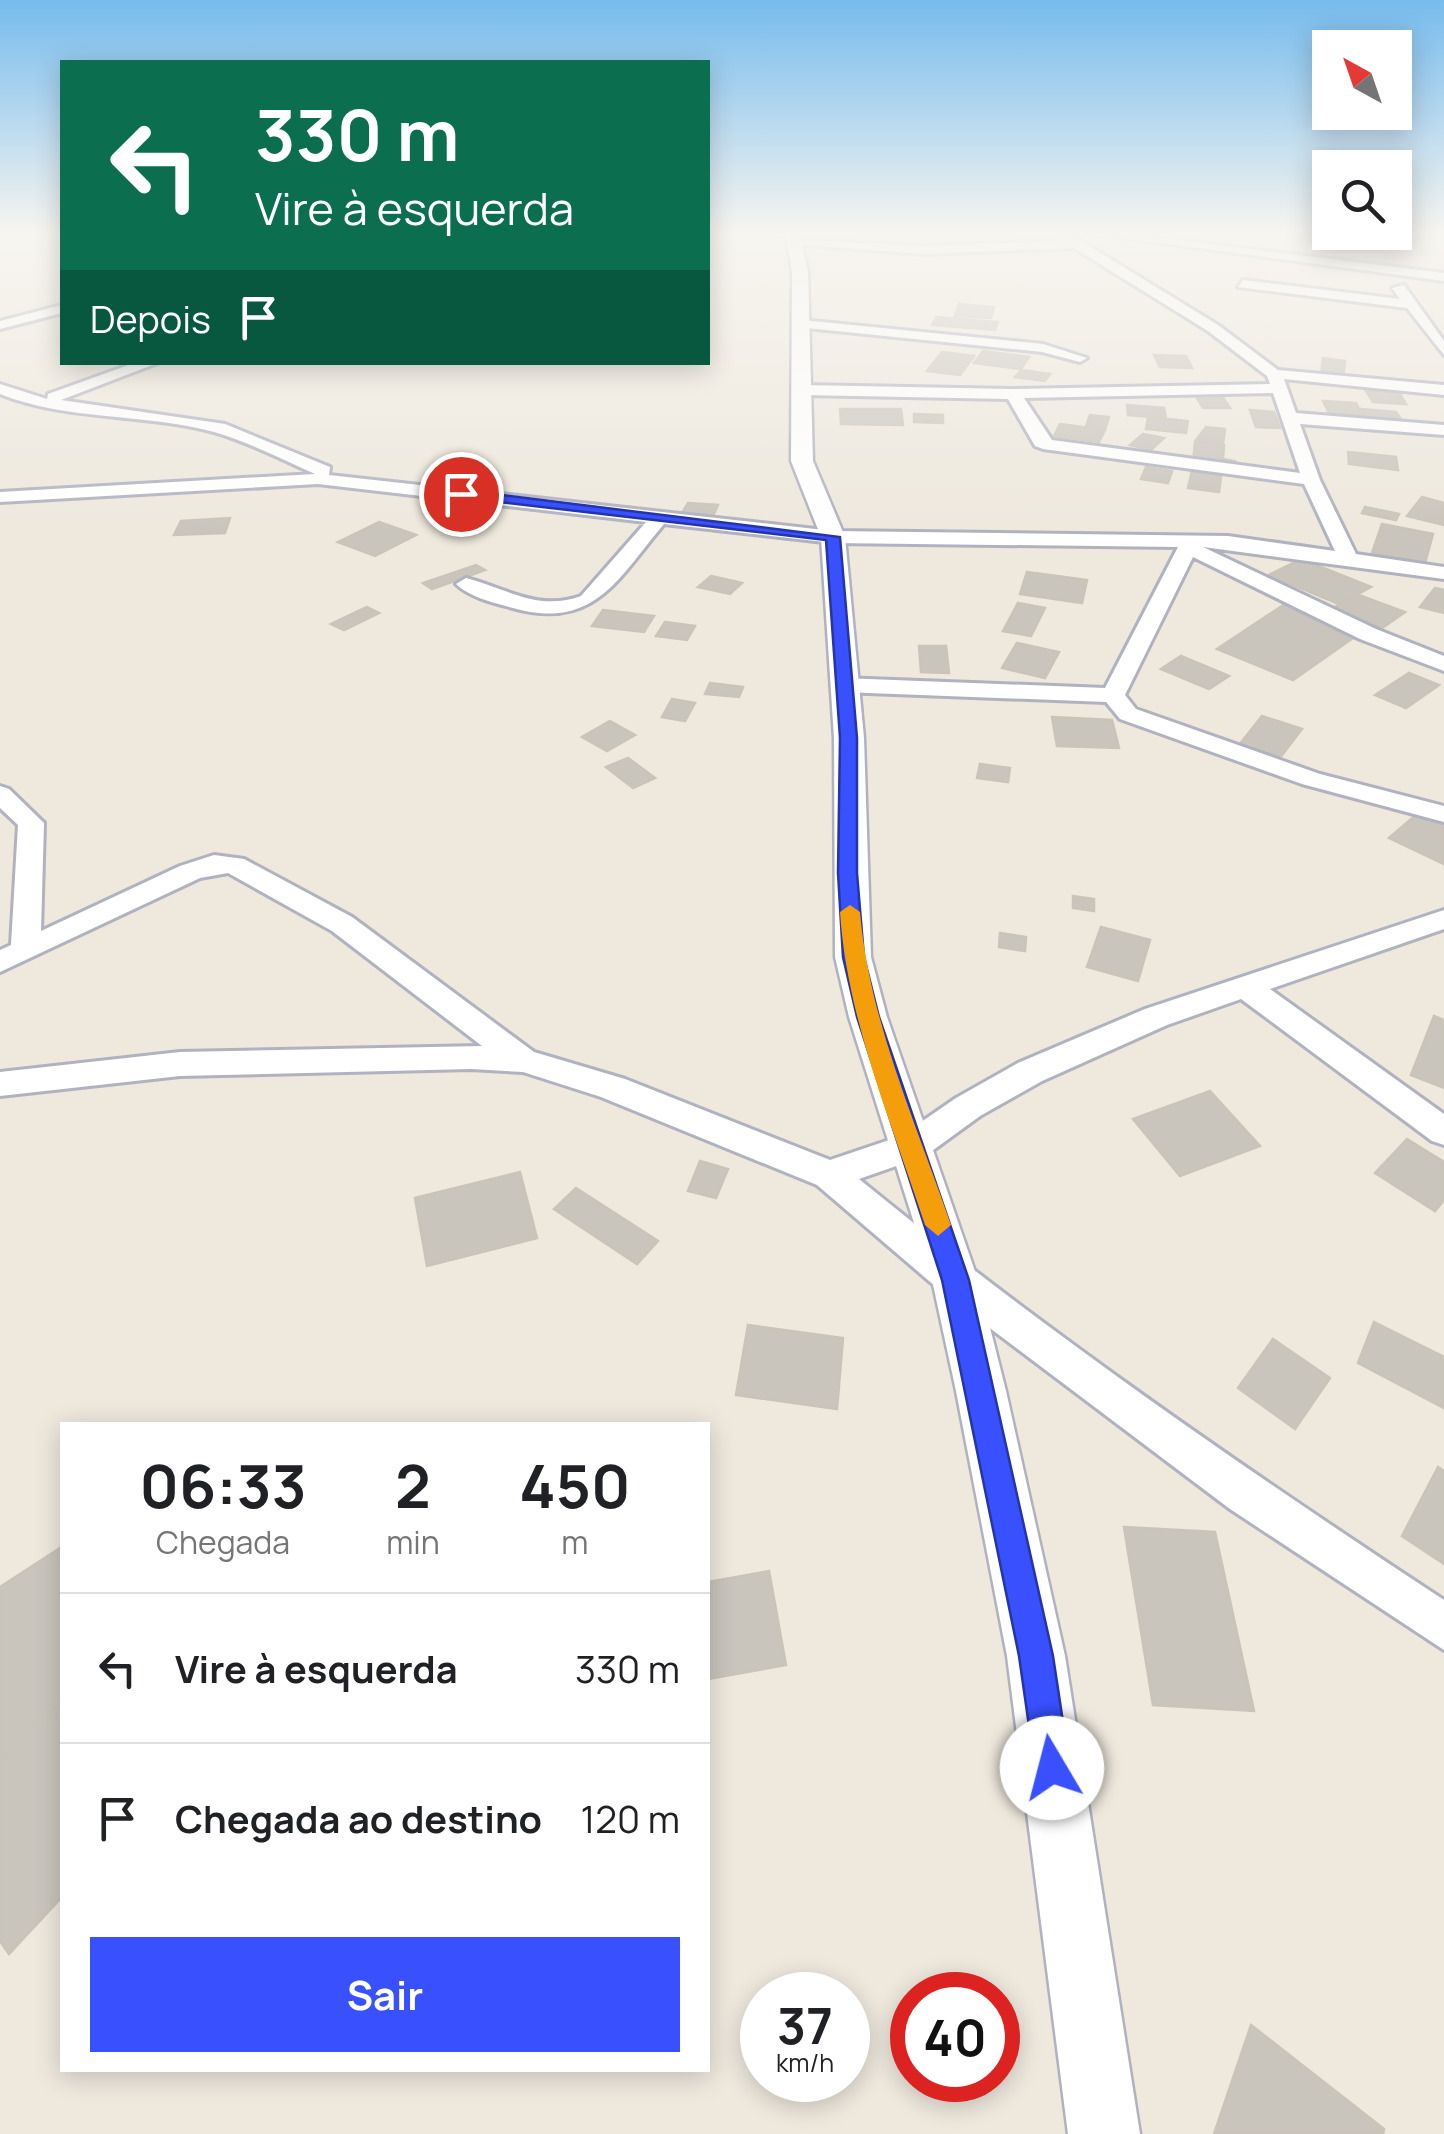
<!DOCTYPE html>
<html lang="pt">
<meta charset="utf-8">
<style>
:root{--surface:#fff;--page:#f6f6f6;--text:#202124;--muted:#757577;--line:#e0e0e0;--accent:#3950ff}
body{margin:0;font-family:Manrope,sans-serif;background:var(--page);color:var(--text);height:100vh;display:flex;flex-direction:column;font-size:38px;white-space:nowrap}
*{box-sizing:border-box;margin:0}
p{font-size:32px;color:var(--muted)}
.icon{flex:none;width:55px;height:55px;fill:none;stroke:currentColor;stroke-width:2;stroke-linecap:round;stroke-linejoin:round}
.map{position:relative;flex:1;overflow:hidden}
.panel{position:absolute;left:60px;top:1422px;width:650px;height:650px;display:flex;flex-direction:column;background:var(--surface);border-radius:0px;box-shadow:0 5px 25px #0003}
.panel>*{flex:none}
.top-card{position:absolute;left:60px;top:60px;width:650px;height:305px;border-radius:0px;box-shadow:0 5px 25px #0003;background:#0b6e4f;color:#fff;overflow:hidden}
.needle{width:65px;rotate:320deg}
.tools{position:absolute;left:1312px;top:30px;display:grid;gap:20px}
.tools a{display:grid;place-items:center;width:100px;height:100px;border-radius:0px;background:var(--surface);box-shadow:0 5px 25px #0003;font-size:50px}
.speed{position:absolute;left:740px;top:1972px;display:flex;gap:20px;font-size:50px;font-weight:700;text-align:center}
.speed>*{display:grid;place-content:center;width:130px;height:130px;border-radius:50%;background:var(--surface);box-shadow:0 5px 25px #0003;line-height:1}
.speed small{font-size:25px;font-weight:400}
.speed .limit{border:15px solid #d22;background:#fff;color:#111}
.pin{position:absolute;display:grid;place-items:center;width:85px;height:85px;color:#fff;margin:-42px;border:5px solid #fff;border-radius:50%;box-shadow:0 2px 10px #0007}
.me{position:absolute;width:110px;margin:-55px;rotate:352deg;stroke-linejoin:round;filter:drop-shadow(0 0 8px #0008)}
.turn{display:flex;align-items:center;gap:35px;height:210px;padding:0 30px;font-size:45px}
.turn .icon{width:130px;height:130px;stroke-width:2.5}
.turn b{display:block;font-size:70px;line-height:85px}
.then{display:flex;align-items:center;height:95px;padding:0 30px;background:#0003;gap:20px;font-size:38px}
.eta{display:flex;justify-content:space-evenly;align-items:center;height:170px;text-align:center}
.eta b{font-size:60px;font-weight:700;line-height:70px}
.cta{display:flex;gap:20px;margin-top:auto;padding:20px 30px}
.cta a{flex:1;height:115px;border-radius:0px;background:var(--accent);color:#fff;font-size:40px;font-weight:700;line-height:115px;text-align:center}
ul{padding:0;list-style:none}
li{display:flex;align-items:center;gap:30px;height:150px;padding:0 30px;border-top:2px solid var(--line)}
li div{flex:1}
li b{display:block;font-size:38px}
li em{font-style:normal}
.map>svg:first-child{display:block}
.building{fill:#c9c5bd;stroke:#c9c4b7;stroke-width:2.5}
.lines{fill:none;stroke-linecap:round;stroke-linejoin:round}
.minor-casing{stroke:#b1b2c0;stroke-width:6}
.tertiary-casing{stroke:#b1b2c0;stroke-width:5}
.minor{fill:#fff;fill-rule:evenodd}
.tertiary{fill:#fff;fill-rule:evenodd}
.route{fill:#3950ff;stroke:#2534a6;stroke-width:2.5}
.slow{fill:#f59e0b}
</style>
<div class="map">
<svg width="1444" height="2134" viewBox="0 0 1444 2134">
<rect width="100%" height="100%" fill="#eee8dd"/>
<g class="building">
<polygon points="959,304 994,307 991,318 955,316"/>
<polygon points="936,317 998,322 995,330 932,325"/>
<polygon points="983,351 1029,357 1021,369 974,363"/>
<polygon points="942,352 974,356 960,375 927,371"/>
<polygon points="1154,355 1186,356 1192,368 1160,367"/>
<polygon points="1323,358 1345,361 1343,378 1321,375"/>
<polygon points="1021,370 1050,374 1045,381 1015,377"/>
<polygon points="1366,391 1399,392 1406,404 1373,402"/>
<polygon points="1194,393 1220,393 1230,408 1203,408"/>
<polygon points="1323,401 1356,403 1362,415 1329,413"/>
<polygon points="1127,405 1164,408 1166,418 1128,415"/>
<polygon points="840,409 901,409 903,425 841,424"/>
<polygon points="1361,409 1396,412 1402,421 1366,418"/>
<polygon points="1250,410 1274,412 1280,428 1256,427"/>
<polygon points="914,414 943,415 943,423 914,422"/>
<polygon points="1090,415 1109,417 1105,429 1086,426"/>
<polygon points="1148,417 1188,421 1186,433 1146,429"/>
<polygon points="1060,424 1105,430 1099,442 1054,436"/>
<polygon points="1206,427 1225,429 1223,444 1196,440"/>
<polygon points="1143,434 1164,438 1151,450 1130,445"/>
<polygon points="1195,442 1224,445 1223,459 1235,461 1235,465 1193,462"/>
<polygon points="1348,452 1396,457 1398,470 1349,464"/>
<polygon points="1193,466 1222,469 1219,492 1188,488"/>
<polygon points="1146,467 1172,471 1168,483 1141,479"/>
<polygon points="1422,497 1444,503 1444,525 1407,516"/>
<polygon points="688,503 718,505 713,516 682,513"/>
<polygon points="1365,507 1399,514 1396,520 1362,513"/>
<polygon points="230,518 225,533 174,535 181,521"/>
<polygon points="379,522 416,535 375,556 338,542"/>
<polygon points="1382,524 1433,534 1425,563 1372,553"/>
<polygon points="1301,559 1371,587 1339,604 1269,575"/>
<polygon points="476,565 485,570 432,589 423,583"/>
<polygon points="1027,572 1087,580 1082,603 1020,594"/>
<polygon points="711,576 742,583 730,594 698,587"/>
<polygon points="1435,588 1444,590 1444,613 1420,607"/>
<polygon points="1356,594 1405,612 1382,628 1332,609"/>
<polygon points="1018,603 1045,608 1031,636 1003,631"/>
<polygon points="1285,604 1360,633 1293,680 1217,649"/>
<polygon points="367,607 379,613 344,630 331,624"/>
<polygon points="603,610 654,616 644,632 592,626"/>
<polygon points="665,622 695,626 687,640 656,636"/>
<polygon points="1017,643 1059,652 1045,678 1002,668"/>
<polygon points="919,646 946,646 949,673 921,672"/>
<polygon points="1181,656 1229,676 1209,689 1161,669"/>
<polygon points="1409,673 1439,685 1406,708 1375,695"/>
<polygon points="710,683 743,687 739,697 705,694"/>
<polygon points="672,699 695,703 685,721 662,717"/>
<polygon points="1262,716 1302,729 1276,763 1239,745"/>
<polygon points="1052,717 1112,720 1119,748 1057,746"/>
<polygon points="610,721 635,735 607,751 582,737"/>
<polygon points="628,758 655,778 633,788 606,767"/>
<polygon points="980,764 1010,768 1008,782 977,778"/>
<polygon points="1423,809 1444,818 1444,864 1389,838"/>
<polygon points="1073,896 1094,899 1094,911 1073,908"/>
<polygon points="1101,927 1150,940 1138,981 1087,967"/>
<polygon points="1000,933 1026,937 1025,951 999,947"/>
<polygon points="1434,1016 1444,1020 1444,1088 1411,1075"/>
<polygon points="1210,1091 1260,1146 1180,1176 1133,1119"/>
<polygon points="1407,1139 1444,1162 1444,1200 1435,1211 1375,1173"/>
<polygon points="700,1161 728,1169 716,1198 688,1191"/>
<polygon points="520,1172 537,1238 427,1266 415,1198"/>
<polygon points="576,1188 658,1241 637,1264 554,1209"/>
<polygon points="1374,1322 1444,1357 1444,1408 1358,1363"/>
<polygon points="748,1325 843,1338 837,1409 736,1395"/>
<polygon points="1273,1339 1330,1378 1295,1429 1238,1388"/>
<polygon points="1438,1467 1444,1471 1444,1564 1402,1536"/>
<polygon points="1124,1527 1215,1532 1254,1711 1153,1705"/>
<polygon points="60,1548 62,1723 0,1767 0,1587"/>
<polygon points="769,1571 786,1665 708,1679 708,1582"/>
<polygon points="62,1700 62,1897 9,1954 0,1941 0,1761"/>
<polygon points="1251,2025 1384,2129 1383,2134 1214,2134"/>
</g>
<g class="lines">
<defs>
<g id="minor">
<path d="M1052,233H1066L1081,241L1218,325L1278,370L1444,385V395L1284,379L1296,413L1444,425V435L1300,424L1320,480L1356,554L1444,567V579L1203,547L1376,629L1444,656V671L1360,639L1193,557L1125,695L1136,709L1320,774L1444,806V822L1302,784L1120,719L1106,702L842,692L831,685L842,678L1105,688L1178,547L833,543L664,524C618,578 595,631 513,608C495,603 469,597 456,584L466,578C505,588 539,612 581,596L646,522L318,484L0,502V492L315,474C283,460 249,442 214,432C144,413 67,421 0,394V384L47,399L48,394L137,362H160L61,400L225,424L330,467L329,475L833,531L1228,536L1335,551L1304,484L1043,449L1035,446L1008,399L803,395L795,390L803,385L1013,389L1270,384L1267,376L1208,331L1074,248L924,254L789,244L795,240L924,246L1063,241ZM1273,393L1300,473L1052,440L1024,398Z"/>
<polygon points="1088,233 1119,233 1444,273 1444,281"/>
<polygon points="1243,280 1400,299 1392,288 1404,285 1444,341 1444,355 1407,308 1238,287"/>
<polygon points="62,305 62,313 0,329 0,321"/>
<polygon points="802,320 1043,344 1087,358 1080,362 1042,352 797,327"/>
<path d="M0,786L9,789L44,823L41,931L180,866L214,855L244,859L352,917L534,1052L625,1079L830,1160L901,1136L956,1098L1018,1063L1145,1009L1444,910V929L1270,989L1444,1114V1145L1432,1141L1241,999L1167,1025L1042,1081L980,1116L925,1156L859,1179C1045,1331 1243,1468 1444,1600V1650L1230,1509L942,1292L817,1185L601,1097L523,1072L471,1069L180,1076L0,1096V1072L180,1052L482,1046L332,931L228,873L200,878L0,972V950L11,945L18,825L0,808Z"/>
</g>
<polygon id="tertiary" points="785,233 799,233 808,271 813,461 845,537 864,738 871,957 887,1017 978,1280 1006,1391 1065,1656 1140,2134 1068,2134 1007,1656 956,1391 932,1280 849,1017 835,957 834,738 821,537 791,461 792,271"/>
</defs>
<use href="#minor" class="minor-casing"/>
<use href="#tertiary" class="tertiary-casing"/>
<use href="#minor" class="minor"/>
<use href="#tertiary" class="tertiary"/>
</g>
<linearGradient id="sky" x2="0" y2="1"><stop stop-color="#76bbed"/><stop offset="0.44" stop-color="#f7f5f0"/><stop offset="1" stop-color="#f7f5f0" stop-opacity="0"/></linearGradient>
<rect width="1444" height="531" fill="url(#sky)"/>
<polygon class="route" points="461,490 840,537 857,738 857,873 864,957 879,1017 969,1280 1053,1656 1070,1768 1065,1780 1052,1785 1040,1780 1035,1768 1019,1656 942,1280 857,1017 843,957 838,873 840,738 826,540 456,497"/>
<path class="slow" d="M850,905L860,912C869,1020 916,1123 951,1225L938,1236L925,1225C892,1123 847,1020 840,912Z"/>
</svg>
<div class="tools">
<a><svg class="needle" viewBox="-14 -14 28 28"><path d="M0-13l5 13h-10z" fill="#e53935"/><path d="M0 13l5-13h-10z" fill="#757577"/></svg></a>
<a><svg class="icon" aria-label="search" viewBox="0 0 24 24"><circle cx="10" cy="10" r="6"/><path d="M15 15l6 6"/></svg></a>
</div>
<div class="speed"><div>37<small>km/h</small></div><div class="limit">40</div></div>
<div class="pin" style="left:461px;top:494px;background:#d93025"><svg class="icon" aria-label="arrive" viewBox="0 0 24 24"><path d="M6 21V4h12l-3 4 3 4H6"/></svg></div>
<svg class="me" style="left:1052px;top:1768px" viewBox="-20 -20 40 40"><circle r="19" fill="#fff"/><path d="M0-13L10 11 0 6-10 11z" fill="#3950ff"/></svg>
<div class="top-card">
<div class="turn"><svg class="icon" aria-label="left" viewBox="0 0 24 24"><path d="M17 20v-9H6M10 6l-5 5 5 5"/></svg><div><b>330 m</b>Vire à esquerda</div></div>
<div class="then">Depois<svg class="icon" aria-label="arrive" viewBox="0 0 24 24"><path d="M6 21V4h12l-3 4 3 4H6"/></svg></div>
</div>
<section class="panel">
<div class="eta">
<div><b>06:33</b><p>Chegada</p></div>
<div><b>2</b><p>min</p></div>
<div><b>450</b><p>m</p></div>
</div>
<ul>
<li><svg class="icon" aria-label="left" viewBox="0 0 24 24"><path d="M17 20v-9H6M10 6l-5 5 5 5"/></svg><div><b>Vire à esquerda</b></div><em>330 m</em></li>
<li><svg class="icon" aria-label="arrive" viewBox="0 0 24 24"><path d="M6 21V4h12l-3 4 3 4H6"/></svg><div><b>Chegada ao destino</b></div><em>120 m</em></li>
</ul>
<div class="cta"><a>Sair</a></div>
</section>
</div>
